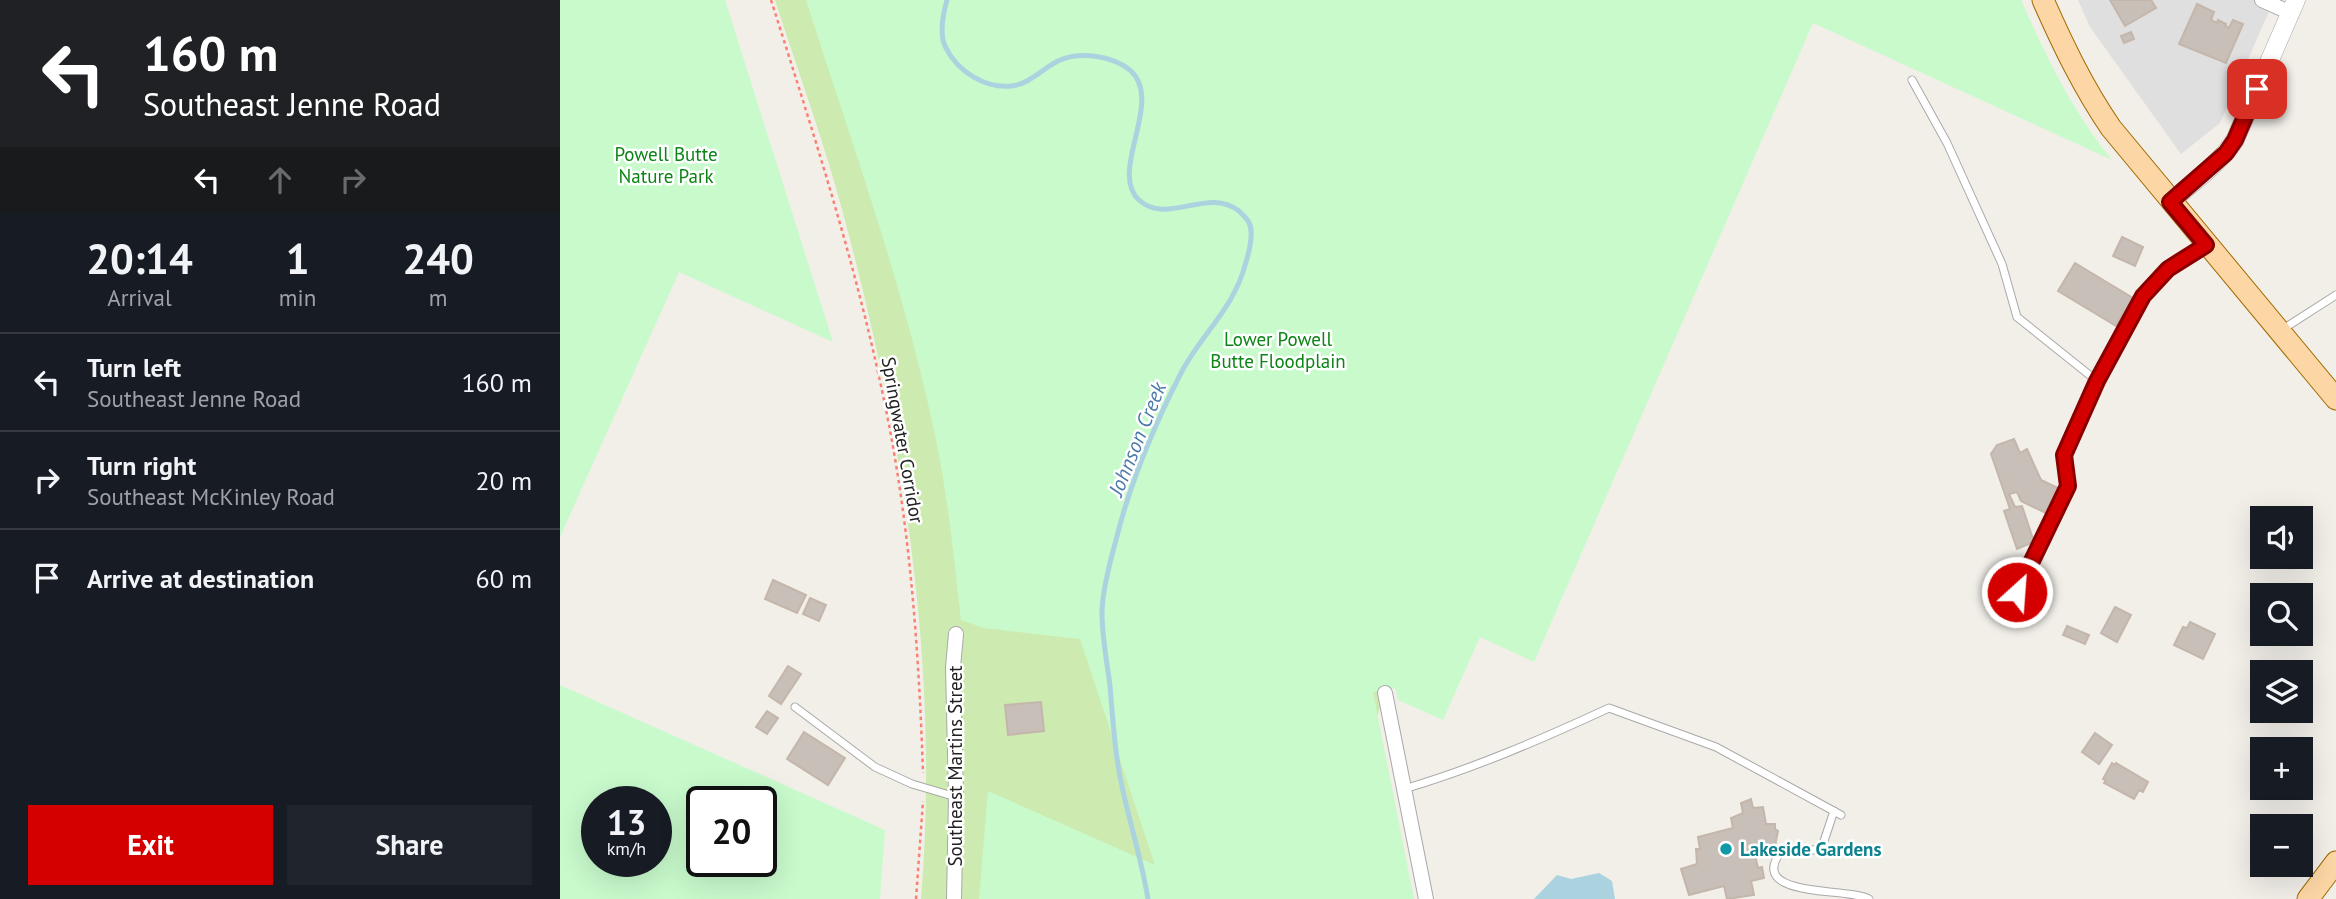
<!DOCTYPE html>
<meta charset="utf-8">
<style>
:root{--surface:#171b24;--page:#20242c;--text:#f1f3f6;--muted:#9ea1a6;--line:#363941;--accent:#d40000}
body{margin:0;font-family:"PT Sans",sans-serif;background:var(--page);color:var(--text);height:100vh;display:flex;flex-direction:column;font-size:26px;white-space:nowrap}
*{box-sizing:border-box;margin:0}
p{font-size:23px;color:var(--muted)}
.icon{flex:none;width:38px;height:38px;fill:none;stroke:currentColor;stroke-width:2;stroke-linecap:round;stroke-linejoin:round}
.map{position:relative;flex:1;overflow:hidden}
.drawer{display:flex;flex-direction:column;background:var(--surface);width:560px}
.drawer>*{flex:none}
.hud{background:#202124;color:#fff;overflow:hidden}
.tools{position:absolute;left:1690px;top:506px;display:grid;gap:14px}
.tools a{display:grid;place-items:center;width:63px;height:63px;border-radius:0px;background:var(--surface);box-shadow:0 7px 28px #0002;font-size:35px}
.speed{position:absolute;left:21px;top:786px;display:flex;gap:14px;font-size:35px;font-weight:700;text-align:center}
.speed>*{display:grid;place-content:center;width:91px;height:91px;border-radius:50%;background:var(--surface);box-shadow:0 7px 28px #0002;line-height:1}
.speed small{font-size:18px;font-weight:400}
.speed .limit{border:4px solid #111;border-radius:10px;background:#fff;color:#111}
.pin{position:absolute;display:grid;place-items:center;width:60px;height:60px;color:#fff;margin:-30px;border-radius:14px;box-shadow:0 4px 10px #0006}
.me{position:absolute;width:77px;margin:-38px;rotate:26deg;stroke-linejoin:round;filter:drop-shadow(0 0 5px #0008)}
.turn{display:flex;align-items:center;gap:24px;height:147px;padding:0 28px;font-size:32px}
.turn .icon{width:91px;height:91px;stroke-width:2.5}
.turn b{display:block;font-size:49px;line-height:60px}
.lanes{display:flex;align-items:center;height:66px;padding:0 28px;background:#0003;justify-content:center;gap:35px;direction:ltr}
.lanes .off{opacity:.35}
.eta{display:flex;justify-content:space-evenly;align-items:center;height:119px;text-align:center}
.eta b{font-size:42px;font-weight:800;line-height:49px}
.button{display:flex;gap:14px;margin-top:auto;padding:14px 28px}
.button a{flex:1;height:80px;border-radius:0px;background:var(--accent);color:#fff;font-size:28px;font-weight:800;line-height:80px;text-align:center}
.button a+a{background:var(--page);color:var(--text)}
ul{padding:0;list-style:none}
li{display:flex;align-items:center;gap:21px;height:98px;padding:0 28px;border-top:2px solid var(--line)}
li div{flex:1}
li b{display:block;font-size:26px}
li em{font-style:normal}
main{display:flex;flex:1;min-height:0}
.map>svg:first-child{display:block}
.residential{fill:#e0dfdf}
.grass{fill:#cdebb0}
.park{fill:#c8facc;fill-rule:evenodd}
.water{fill:#aad3df}
.lines{fill:none;stroke-linecap:round;stroke-linejoin:round}
.stream{stroke:#aad3df;stroke-width:5}
.building{fill:#c7bfb8;stroke:#c4b6ab;stroke-width:2}
.service-casing{stroke:#a9a9a9;stroke-width:9}
.minor-casing{stroke:#a9a9a9;stroke-width:16}
.tertiary-casing{stroke:#a9a9a9;stroke-width:19}
.primary-casing{stroke:#a06b00;stroke-width:23}
.path{stroke:#fa8072;stroke-width:2.5;stroke-dasharray:3.5 3.5;stroke-linecap:butt}
.service{stroke:#fff;stroke-width:7}
.minor{stroke:#fff;stroke-width:14}
.tertiary{stroke:#fff;stroke-width:18}
.primary{stroke:#fcd6a4;stroke-width:21}
.route-casing{stroke:#8a0000;stroke-width:18}
.route{stroke:#d40000;stroke-width:12}
.culture-dot{fill:#0f9aa8;stroke:#fff;stroke-width:2.5}
.labels{text-anchor:middle;dominant-baseline:central;stroke-width:5;stroke-linejoin:round;paint-order:stroke}
.park-label{font-size:19px;fill:#0c8416;stroke:#fff}
.street-label{font-size:19px;fill:#222;stroke:#fff}
.culture-label{font-size:19px;font-weight:bold;fill:#0d838f;stroke:#fff;text-anchor:start}
.water-label{font-size:21px;font-style:italic;fill:#4a7aab;stroke:#fff}
</style>
<main>
<section class="drawer">
<div class="hud">
<div class="turn"><svg class="icon" aria-label="left" viewBox="0 0 24 24"><path d="M17 20v-9H6M10 6l-5 5 5 5"/></svg><div><b>160 m</b>Southeast Jenne Road</div></div>
<div class="lanes"><svg class="icon" aria-label="left" viewBox="0 0 24 24"><path d="M17 20v-9H6M10 6l-5 5 5 5"/></svg><svg class="icon off" aria-label="ahead" viewBox="0 0 24 24"><path d="M12 20V5M6 11l6-6 6 6"/></svg><svg class="icon off" aria-label="right" viewBox="0 0 24 24"><path d="M7 20v-9h11M14 6l5 5-5 5"/></svg></div>
</div>
<div class="eta">
<div><b>20:14</b><p>Arrival</p></div>
<div><b>1</b><p>min</p></div>
<div><b>240</b><p>m</p></div>
</div>
<ul>
<li><svg class="icon" aria-label="left" viewBox="0 0 24 24"><path d="M17 20v-9H6M10 6l-5 5 5 5"/></svg><div><b>Turn left</b><p>Southeast Jenne Road</p></div><em>160 m</em></li>
<li><svg class="icon" aria-label="right" viewBox="0 0 24 24"><path d="M7 20v-9h11M14 6l5 5-5 5"/></svg><div><b>Turn right</b><p>Southeast McKinley Road</p></div><em>20 m</em></li>
<li><svg class="icon" aria-label="arrive" viewBox="0 0 24 24"><path d="M6 21V4h12l-3 4 3 4H6"/></svg><div><b>Arrive at destination</b></div><em>60 m</em></li>
</ul>
<div class="button"><a>Exit</a><a>Share</a></div>
</section>
<div class="map">
<svg width="1776" height="899" viewBox="0 0 1776 899">
<rect width="100%" height="100%" fill="#f2efe9"/>
<polygon class="residential" points="1518,0 1714,0 1660,123 1621,154 1530,27"/>
<path class="grass" d="M215,0H253L827,684L816,721L852,899H361C380,669 344,439 284,217C265,144 238,72 215,0Z"/>
<g class="park">
<polygon points="0,0 165,0 273,342 119,272 0,537"/>
<path d="M246,0H1461C1487,58 1512,111 1552,160L1253,23L974,662L920,637L883,720L838,700L835,688L813,692L854,899H419L428,791L595,865L520,639L424,628L401,620C394,558 388,496 375,435C344,287 292,144 246,0Z"/>
<path d="M0,685L325,830L320,899H0ZM37,802H96V861H37ZM142,802H201V861H142Z"/>
</g>
<polygon class="water" points="1039,873 1052,881 1055,899 974,899 997,875 1011,879"/>
<g class="lines">
<path class="stream" d="M387,0C383,14 379,35 386,48C398,72 426,89 452,86C470,84 484,67 500,60C521,51 554,56 571,71C604,102 548,172 579,200C607,226 648,186 679,211C685,217 691,222 691,231C692,241 689,252 686,262C674,309 642,333 621,373C595,424 570,483 556,540C551,558 542,594 542,613C542,637 547,662 550,686C553,721 555,757 563,791C571,827 582,862 588,899"/>
</g>
<g class="building">
<polygon points="1550,0 1591,0 1596,8 1565,26"/>
<polygon points="1637,4 1654,12 1651,20 1657,23 1658,20 1666,24 1665,26 1669,28 1673,20 1683,24 1666,63 1619,44"/>
<polygon points="1571,32 1574,39 1564,43 1561,36"/>
<polygon points="1562,237 1583,247 1575,266 1553,256"/>
<polygon points="1515,263 1573,298 1556,326 1498,291"/>
<polygon points="1454,439 1460,453 1467,449 1481,480 1498,488 1490,515 1461,501 1457,492 1449,494 1455,507 1462,506 1474,542 1457,549 1444,511 1450,509 1431,454 1437,445"/>
<polygon points="213,580 246,595 237,613 205,599"/>
<polygon points="250,598 266,605 259,621 243,614"/>
<polygon points="1555,607 1571,615 1557,642 1541,633"/>
<polygon points="1630,622 1655,634 1643,659 1614,645 1623,627 1627,628"/>
<polygon points="1507,626 1529,635 1525,644 1503,635"/>
<polygon points="228,666 241,674 221,704 209,696"/>
<polygon points="481,702 484,731 448,735 445,705"/>
<polygon points="207,711 218,718 207,734 196,727"/>
<polygon points="244,732 285,758 268,785 227,759"/>
<polygon points="1535,733 1552,745 1539,764 1522,752"/>
<polygon points="1552,763 1555,765 1556,763 1588,782 1583,792 1579,790 1574,799 1544,783 1546,780 1543,779"/>
<polygon points="1191,799 1193,808 1203,807 1206,824 1215,824 1215,829 1218,831 1215,846 1193,846 1198,868 1202,867 1204,878 1191,881 1194,895 1167,899 1164,886 1129,895 1121,869 1137,864 1136,849 1140,849 1138,837 1173,828 1171,818 1183,813 1181,803"/>
</g>
<g class="lines">
<defs>
<g id="service">
<polyline points="1352,80 1387,143 1442,264 1457,317 1537,381"/>
<polyline points="1723,329 1776,295"/>
<polyline points="1457,592 1508,486 1504,455 1537,381 1583,296 1608,269 1646,245"/>
<polyline points="235,707 315,767 352,784 396,797"/>
<path d="M844,789C915,768 982,739 1049,708L1156,747L1281,815"/>
<path d="M1274,811L1262,847L1250,851L1223,849C1182,899 1289,887 1309,899"/>
</g>
<g id="minor">
<polyline points="1702,0 1731,13"/>
<polyline points="825,693 866,899"/>
<polyline points="394,899 396,797 393,667 396,634"/>
</g>
<path id="tertiary" d="M1610,202C1633,182 1658,165 1675,140L1736,0"/>
<g id="primary">
<path d="M1483,0C1503,45 1523,87 1551,128L1776,399"/>
<polyline points="1748,899 1776,862"/>
</g>
</defs>
<use href="#service" class="service-casing"/>
<use href="#minor" class="minor-casing"/>
<use href="#tertiary" class="tertiary-casing"/>
<use href="#primary" class="primary-casing"/>
<g class="path">
<path d="M211,0C256,141 301,280 329,425C351,540 359,656 363,773"/>
<polyline points="356,899 363,801"/>
</g>
<use href="#service" class="service"/>
<use href="#minor" class="minor"/>
<use href="#tertiary" class="tertiary"/>
<use href="#primary" class="primary"/>
</g>
<g class="lines">
<defs>
<polyline id="route" points="1457,592 1508,486 1504,455 1537,381 1583,296 1608,269 1646,245 1610,202 1666,153 1675,140 1697,89"/>
</defs>
<use href="#route" class="route-casing"/>
<use href="#route" class="route"/>
</g>
<circle class="culture-dot" cx="1166" cy="849" r="7"/>
<g class="labels">
<g class="park-label">
<text x="106" y="154">Powell Butte<tspan x="106" dy="22">Nature Park</tspan></text>
<text x="718" y="339">Lower Powell<tspan x="718" dy="22">Butte Floodplain</tspan></text>
</g>
<g class="street-label">
<text transform="translate(343 440) rotate(80)">Springwater Corridor</text>
<text transform="translate(395 766) rotate(-90)">Southeast Martins Street</text>
</g>
<g class="culture-label">
<text x="1180" y="849">Lakeside Gardens</text>
</g>
<g class="water-label">
<text transform="translate(577 439) rotate(-68)">Johnson Creek</text>
</g>
</g>
</svg>
<div class="tools">
<a><svg class="icon" aria-label="sound" viewBox="0 0 24 24"><path d="M4 9h4l5-4v14l-5-4H4zM17 9q2 3 0 6"/></svg></a>
<a><svg class="icon" aria-label="search" viewBox="0 0 24 24"><circle cx="10" cy="10" r="6"/><path d="M15 15l6 6"/></svg></a>
<a><svg class="icon" aria-label="layers" viewBox="0 0 24 24"><path d="M12 4l9 5-9 5-9-5zM3 14l9 5 9-5"/></svg></a>
<a>+</a>
<a>−</a>
</div>
<div class="speed"><div>13<small>km/h</small></div><div class="limit">20</div></div>
<div class="pin" style="left:1697px;top:89px;background:#d93025"><svg class="icon" aria-label="arrive" viewBox="0 0 24 24"><path d="M6 21V4h12l-3 4 3 4H6"/></svg></div>
<svg class="me" style="left:1457px;top:592px" viewBox="-20 -20 40 40"><circle r="17" fill="#d40000" stroke="#fff" stroke-width="3"/><path d="M0-11L8 9 0 5-8 9z" fill="#fff"/></svg>
</div>
</main>
